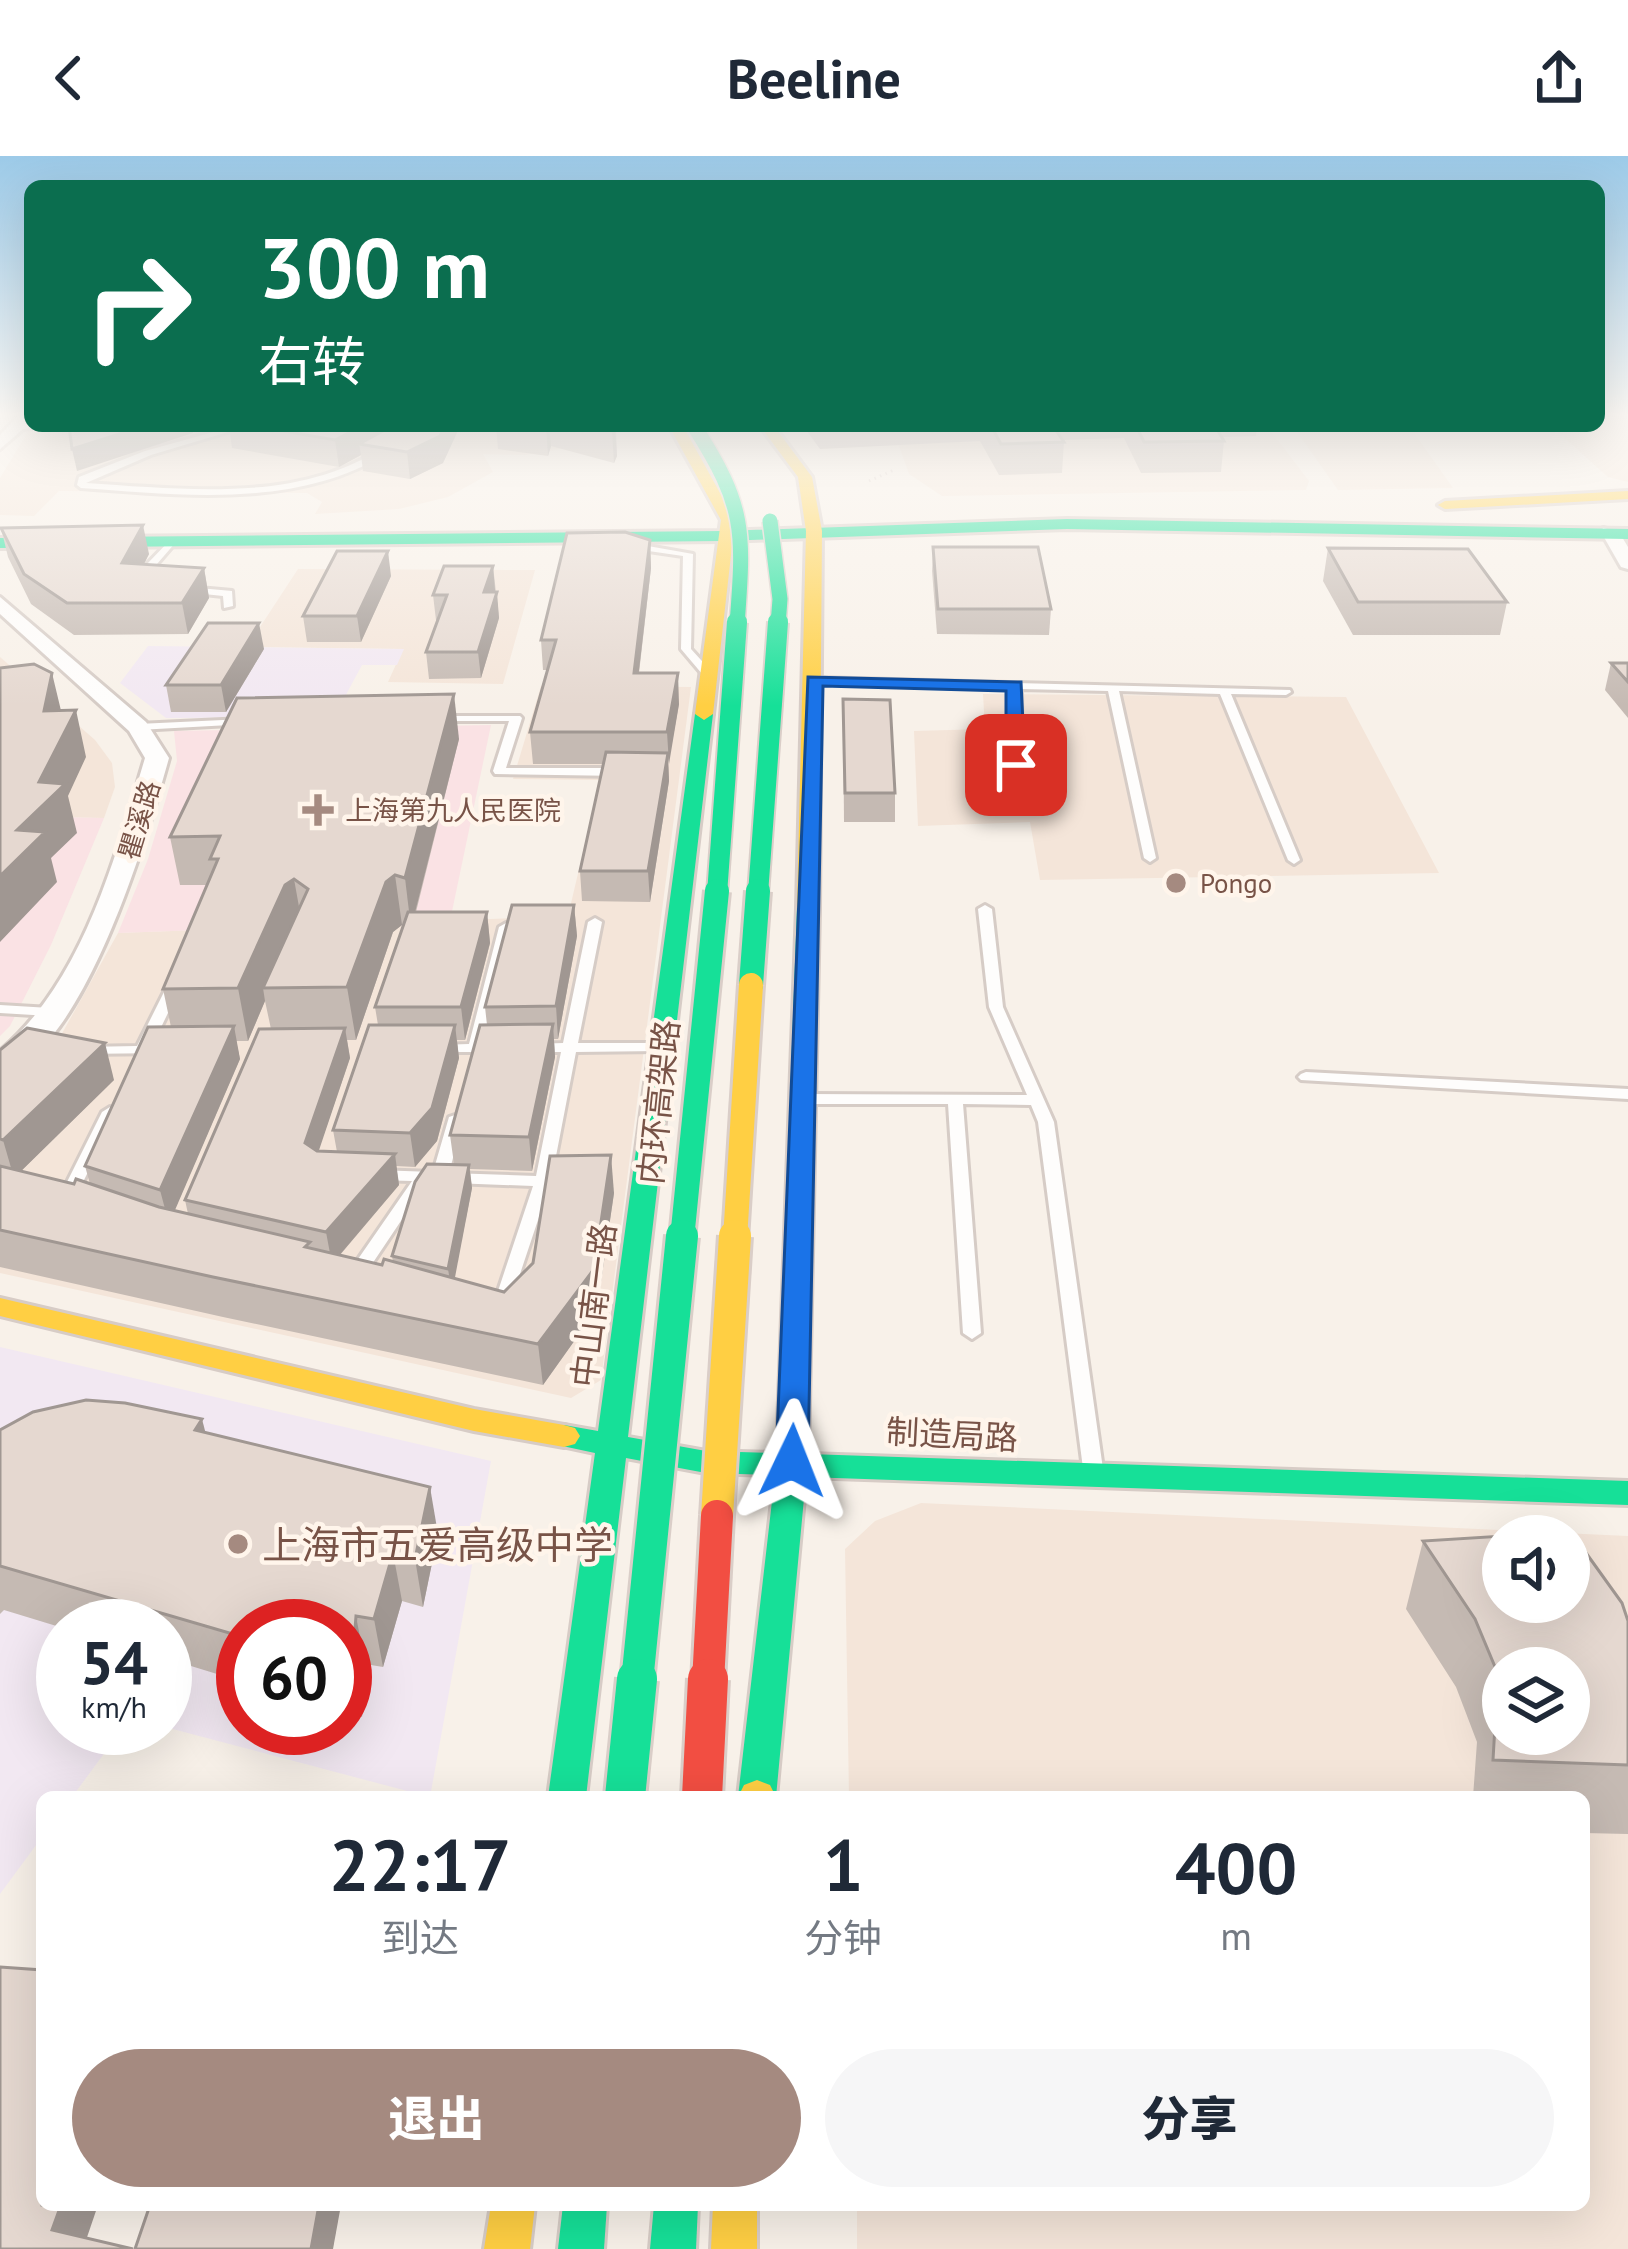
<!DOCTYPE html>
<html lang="zh">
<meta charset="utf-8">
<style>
:root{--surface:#fff;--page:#f6f6f7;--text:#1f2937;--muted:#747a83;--accent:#a58a80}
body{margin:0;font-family:"PT Sans","Noto Sans SC",sans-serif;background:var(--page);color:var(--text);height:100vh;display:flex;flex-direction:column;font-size:45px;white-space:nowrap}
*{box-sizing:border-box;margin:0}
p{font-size:39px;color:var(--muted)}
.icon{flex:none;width:66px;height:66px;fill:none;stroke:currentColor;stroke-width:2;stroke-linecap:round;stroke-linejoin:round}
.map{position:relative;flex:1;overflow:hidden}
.details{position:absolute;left:36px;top:1635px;width:1554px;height:420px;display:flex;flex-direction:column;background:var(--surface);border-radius:18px;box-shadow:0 12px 48px #0002}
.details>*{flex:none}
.top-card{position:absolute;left:24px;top:24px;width:1581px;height:252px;border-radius:18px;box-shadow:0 12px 48px #0002;background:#0b6e4f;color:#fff;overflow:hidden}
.tools{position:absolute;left:1482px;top:1359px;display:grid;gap:24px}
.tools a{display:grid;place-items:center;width:108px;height:108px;border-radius:50%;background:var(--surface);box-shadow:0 12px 48px #0002;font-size:60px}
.speed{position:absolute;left:36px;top:1443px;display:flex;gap:24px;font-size:60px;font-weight:700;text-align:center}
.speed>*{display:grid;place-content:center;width:156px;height:156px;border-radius:50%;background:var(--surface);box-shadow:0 12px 48px #0002;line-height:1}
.speed small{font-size:30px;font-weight:400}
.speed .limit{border:18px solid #d22;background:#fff;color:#111}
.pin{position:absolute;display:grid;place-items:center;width:102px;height:102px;color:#fff;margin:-51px;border-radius:24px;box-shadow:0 6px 18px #0006}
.me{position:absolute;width:132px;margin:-66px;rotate:2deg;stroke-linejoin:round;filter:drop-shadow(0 0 9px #0008)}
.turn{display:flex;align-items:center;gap:42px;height:252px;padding:0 36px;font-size:54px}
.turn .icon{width:156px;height:156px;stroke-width:2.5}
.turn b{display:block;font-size:84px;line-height:102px}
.eta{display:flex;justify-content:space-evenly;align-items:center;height:204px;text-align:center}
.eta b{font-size:72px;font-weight:800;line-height:84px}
.primary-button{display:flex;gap:24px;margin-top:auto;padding:24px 36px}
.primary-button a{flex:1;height:138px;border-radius:72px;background:var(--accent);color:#fff;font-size:48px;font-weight:800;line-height:138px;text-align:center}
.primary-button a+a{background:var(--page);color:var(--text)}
header{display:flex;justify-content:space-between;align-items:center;height:156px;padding:0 36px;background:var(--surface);font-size:54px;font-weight:800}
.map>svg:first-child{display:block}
.residential{fill:#f4e5d9;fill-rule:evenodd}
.education{fill:#f2e8f2;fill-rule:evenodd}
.medical{fill:#fae2e4}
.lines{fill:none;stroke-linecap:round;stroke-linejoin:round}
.lane-casing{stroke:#d6ccc6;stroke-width:6}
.street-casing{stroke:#d6ccc6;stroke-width:6}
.fast-casing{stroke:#d7ccc6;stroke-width:6}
.slow-casing{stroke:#d7ccc6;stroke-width:6}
.path{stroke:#dbd0cb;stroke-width:3;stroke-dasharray:1.5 4.5;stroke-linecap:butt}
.lane{fill:#fefdfc;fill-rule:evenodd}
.street{fill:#fefdfc;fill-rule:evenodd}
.fast{fill:#16e098;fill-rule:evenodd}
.slow{fill:#ffcf43;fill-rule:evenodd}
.fast-bridge-far4-casing{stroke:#dacec8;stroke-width:18;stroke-linecap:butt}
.fast-bridge-far3-casing{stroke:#dacec8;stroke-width:24;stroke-linecap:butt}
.fast-bridge-far2-casing{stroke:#dacec8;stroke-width:30;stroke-linecap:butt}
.fast-bridge-far1-casing{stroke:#dacec8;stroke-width:38;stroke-linecap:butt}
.fast-bridge-casing{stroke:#dacec8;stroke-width:46;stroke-linecap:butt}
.slow-bridge-far1-casing{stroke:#dacec8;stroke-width:30;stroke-linecap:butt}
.slow-bridge-casing{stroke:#dacec8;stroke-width:38;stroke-linecap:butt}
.jam-bridge-far1-casing{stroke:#dacec8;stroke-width:38;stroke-linecap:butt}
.jam-bridge-casing{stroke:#dacec8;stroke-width:46;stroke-linecap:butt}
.fast-bridge-far4{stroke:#16e098;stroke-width:15}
.fast-bridge-far3{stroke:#16e098;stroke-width:20}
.fast-bridge-far2{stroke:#16e098;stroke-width:24}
.fast-bridge-far1{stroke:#16e098;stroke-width:32}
.fast-bridge{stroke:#16e098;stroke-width:40}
.slow-bridge-far1{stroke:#ffcf43;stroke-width:24}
.slow-bridge{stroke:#ffcf43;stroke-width:32}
.jam-bridge-far1{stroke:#f24e42;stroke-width:32}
.jam-bridge{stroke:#f24e42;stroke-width:40}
.wall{fill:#c5bab3;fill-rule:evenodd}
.shaded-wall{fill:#a09792}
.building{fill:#e5d8d0;stroke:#a09792;stroke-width:3;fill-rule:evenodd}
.route{fill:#1a73e8;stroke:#114b97;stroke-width:3}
.poi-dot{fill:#a58a80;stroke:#fff5eb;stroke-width:4.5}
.labels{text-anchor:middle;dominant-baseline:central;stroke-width:9;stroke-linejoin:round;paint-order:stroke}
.far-poi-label{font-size:27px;fill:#785347;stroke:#fff5eb;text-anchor:start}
.far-street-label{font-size:27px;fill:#785347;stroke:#fff5eb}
.street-label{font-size:33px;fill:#785347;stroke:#fff5eb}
.near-poi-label{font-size:39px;fill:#785347;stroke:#fff5eb;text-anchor:start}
</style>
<header><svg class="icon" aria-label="back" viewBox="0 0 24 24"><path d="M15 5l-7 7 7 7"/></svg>Beeline<svg class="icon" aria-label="share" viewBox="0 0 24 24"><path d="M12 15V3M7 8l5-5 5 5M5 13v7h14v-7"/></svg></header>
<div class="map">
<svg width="1628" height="2093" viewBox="0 0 1628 2093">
<rect width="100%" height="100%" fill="#f8f1e9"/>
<g class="residential">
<polygon points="1599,257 1628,257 1628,326 1608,321 1551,270 1599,270"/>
<polygon points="97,270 590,270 602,286 525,299 483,298 493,316 448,341 399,353 315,358 322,346 307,337 59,335 34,360 0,359 0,322 29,274"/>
<polygon points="892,270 1267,270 1309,325 1306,334 942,340 909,318"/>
<polygon points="1293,270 1508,270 1414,277 1453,332 1338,334"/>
<polygon points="298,413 535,414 503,528 388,526 403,493 247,491"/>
<polygon points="0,501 95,584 112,607 115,631 104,662 0,660"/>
<polygon points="541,530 691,531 601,1224 571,1242 0,1117 0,924 55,890 118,777 568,760 600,624 513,623"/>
<polygon points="983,538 1346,541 1439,717 1040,724 1030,666 918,670 914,575 985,573"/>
<path d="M921,1347L1628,1380V2093H857V2049H1584V1641H849L845,1393L875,1365ZM1503,1380H1569V1446H1503ZM1503,1512H1569V1578H1503Z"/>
</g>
<g class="education">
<polygon points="148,490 404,493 397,509 362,509 334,561 166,562 120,527"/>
<path d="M0,1191L491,1305L430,1641L165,1571V1470H63V1572H123L72,1641H42V1681L0,1738ZM243,1470H345V1572H243Z"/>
</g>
<g class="medical">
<polygon points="491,569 450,765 118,777 148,703 177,605 174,575"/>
<polygon points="0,660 104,662 51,789 10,870 0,880"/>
</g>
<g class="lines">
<defs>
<g id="lane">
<polygon points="30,269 30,270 51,270 14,274 10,272"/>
<path d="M235,270H248L151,299L86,327C147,331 210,337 271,330C295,327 321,321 343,312C358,307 371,296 385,298C297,353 180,339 81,332L77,329L79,321L145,295Z"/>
<polygon points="171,383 176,386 157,408 164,425 156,427 147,408"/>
<polygon points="631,387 693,398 691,493 711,515 711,519 703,519 681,493 683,400 628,392 628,388"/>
<polygon points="188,431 232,435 233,450 224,452 223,440 185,436 185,432"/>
<polygon points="815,522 1290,534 1291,536 1286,539 1231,538 1300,704 1294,708 1288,704 1220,538 1119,535 1156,702 1150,706 1144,702 1108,535 1021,533 1022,648 1016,652 1010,648 1010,533 811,527 811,523"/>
<polygon points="438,560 520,560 522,562 506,612 621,612 627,616 621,620 495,618 493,615 509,565 434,565 432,563"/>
<polygon points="244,563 250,566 248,568 138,574 132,571 138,568"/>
<polygon points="985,749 992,753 1003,851 1054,966 1104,1320 1101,1325 1087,1325 1084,1320 1038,966 1031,949 963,948 981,1177 972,1183 963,1177 948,948 806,948 798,943 806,938 1027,939 989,851 978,753"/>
<polygon points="595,762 602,766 578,887 659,887 666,891 659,895 576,896 552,1021 560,1023 562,1026 560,1029 549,1031 508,1154 502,1156 493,1150 533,1030 427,1026 362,1123 350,1123 347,1119 412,1025 376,1024 368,1019 376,1014 433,1016 449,961 455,959 463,964 449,1017 536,1020 561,896 534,896 527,892 534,888 563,887 588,766"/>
<polygon points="506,767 513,771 483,888 497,888 504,892 497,896 433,896 431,893 438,889 469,888 499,771"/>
<polygon points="175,824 182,828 152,890 166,891 168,894 166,897 79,898 77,895 79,892 84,891 137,890 168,828"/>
<polygon points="0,849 50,852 57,856 50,860 0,857"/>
<polygon points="1306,916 1628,933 1628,943 1301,924 1298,921 1301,918"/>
<polygon points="110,951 118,956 76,1040 68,1045 62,1043 60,1040 102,956"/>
</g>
<g id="street">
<polygon points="21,257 30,257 30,267 0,293 0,279"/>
<polygon points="1603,372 1619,376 1628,391 1628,413 1621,411 1601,376"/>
<path d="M0,441L146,566L169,602C148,677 84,898 0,919V895C83,825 115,702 145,602L129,575L0,458Z"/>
</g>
<g id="fast">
<polygon points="1067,363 1628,373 1628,383 1067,373 723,385 0,392 0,382 723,375"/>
<polygon points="704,552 713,558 628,1281 706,1295 777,1297 797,752 808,745 819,752 808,1298 1628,1325 1628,1349 806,1321 776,1641 738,1641 775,1319 706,1317 626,1302 586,1641 548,1641 595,1297 553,1288 548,1280 553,1272 564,1269 598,1275 695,558"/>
<polygon points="563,2049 607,2049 604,2093 558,2093"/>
<polygon points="654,2049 698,2049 696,2093 650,2093"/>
</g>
<g id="slow">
<polygon points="669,270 683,270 735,364 713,558 704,564 695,558 721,364"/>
<polygon points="760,270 774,270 812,321 822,375 819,752 808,759 797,752 806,375 798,321"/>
<polygon points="1628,335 1628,343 1445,353 1438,349 1445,345"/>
<polygon points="0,1142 474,1253 564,1269 575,1272 580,1280 575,1288 564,1291 474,1275 0,1160"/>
<polygon points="757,1624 770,1629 776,1641 738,1641 744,1629"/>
<polygon points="491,2049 535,2049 530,2093 484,2093"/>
<polygon points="713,2049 757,2049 757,2093 711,2093"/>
</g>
</defs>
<use href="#lane" class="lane-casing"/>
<use href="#street" class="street-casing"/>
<use href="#fast" class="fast-casing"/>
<use href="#slow" class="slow-casing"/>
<polyline class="path" points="869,325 894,314"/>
<use href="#lane" class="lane"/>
<use href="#street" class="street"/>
<use href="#fast" class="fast"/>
<use href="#slow" class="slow"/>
<defs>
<g id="fast-bridge-far4">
<path d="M694,270C746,351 744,375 737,469"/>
<polyline points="770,365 780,443 778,469"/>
</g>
<g id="fast-bridge-far3">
<polyline points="717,738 737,466"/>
<polyline points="758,738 778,466"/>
</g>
<g id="fast-bridge-far2">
<polyline points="751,829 758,735"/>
<polyline points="682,1083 717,735"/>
</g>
<polyline id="fast-bridge-far1" points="637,1526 682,1080"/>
<polyline id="fast-bridge" points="625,1641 637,1523"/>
<polyline id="slow-bridge-far1" points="735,1083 751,829"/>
<polyline id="slow-bridge" points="717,1360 735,1080"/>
<polyline id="jam-bridge-far1" points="708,1526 717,1360"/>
<polyline id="jam-bridge" points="702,1641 708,1523"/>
</defs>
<use href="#fast-bridge-far4" class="fast-bridge-far4-casing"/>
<use href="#fast-bridge-far3" class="fast-bridge-far3-casing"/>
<use href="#fast-bridge-far2" class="fast-bridge-far2-casing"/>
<use href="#fast-bridge-far1" class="fast-bridge-far1-casing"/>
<use href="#fast-bridge" class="fast-bridge-casing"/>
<use href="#slow-bridge-far1" class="slow-bridge-far1-casing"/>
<use href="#slow-bridge" class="slow-bridge-casing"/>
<use href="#jam-bridge-far1" class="jam-bridge-far1-casing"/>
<use href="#jam-bridge" class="jam-bridge-casing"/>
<use href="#fast-bridge-far4" class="fast-bridge-far4"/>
<use href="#fast-bridge-far3" class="fast-bridge-far3"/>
<use href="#fast-bridge-far2" class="fast-bridge-far2"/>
<use href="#fast-bridge-far1" class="fast-bridge-far1"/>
<use href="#fast-bridge" class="fast-bridge"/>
<use href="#slow-bridge-far1" class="slow-bridge-far1"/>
<use href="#slow-bridge" class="slow-bridge"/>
<use href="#jam-bridge-far1" class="jam-bridge-far1"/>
<use href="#jam-bridge" class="jam-bridge"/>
</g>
<g class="wall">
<polygon points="229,270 460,270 443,307 410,323 363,315 361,299 339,311 232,292"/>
<polygon points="496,270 616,270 617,300 614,307 551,290 548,300 498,293"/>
<polygon points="803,270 1257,270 1256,280 1222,281 1224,285 1221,316 1141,317 1124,282 1063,284 1064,286 1062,317 999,319 980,285 820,293"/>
<polygon points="1,372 149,398 144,408 204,412 209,442 188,478 74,479 31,448 8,401"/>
<polygon points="650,384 651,412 639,517 679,548 668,608 669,625 650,746 582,745 580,715 603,608 533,608 530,576 547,514 543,514 541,484"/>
<polygon points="933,391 1051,453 1049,479 937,478 932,415"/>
<polygon points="1328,392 1507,446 1500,479 1353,479 1323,425"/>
<polygon points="493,410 499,462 481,522 429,523 426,496 438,464 436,464 433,439"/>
<polygon points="391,420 361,486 307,486 303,460"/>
<polygon points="264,493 226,556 171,556 166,529"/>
<polygon points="1611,507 1628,507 1628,562 1605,534"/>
<polygon points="843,543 895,637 895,666 844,666"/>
<path d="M459,583L416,756H487L490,787L465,884H457L459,902L437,985L415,1011L396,1010L399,1029L340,1099L382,1109L393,1106L392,1100L454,1008L450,979L487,869L485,851L574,749L577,780L558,883H554L555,901L532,1015L470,1013L472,1032L454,1122L504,1136L614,1037L597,1153L543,1229L223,1161L0,1111V894L114,924L21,1015L74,1028H90L85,1010L171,871L163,833L207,729H180L170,681ZM402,769L404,770L375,851L378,869L333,974L337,996L318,995L350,902L347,884H356L393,776ZM265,845L271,873L185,1044L188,1058L174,1055L240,903L236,885H248Z"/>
<polygon points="0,1274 206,1277 438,1378 423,1451 402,1445 383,1511 365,1508 362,1561 345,1556 345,1470 243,1470 243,1526 165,1502 165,1470 63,1470 63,1472 4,1454 0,1458"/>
<polygon points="1423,1385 1628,1465 1628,1678 1584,1677 1584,1641 1473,1641 1477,1586 1456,1531 1406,1453"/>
</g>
<g class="shaded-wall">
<polygon points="145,270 192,270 193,277 77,315 72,293"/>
<polygon points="362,270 413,270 359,288 361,299 339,311 335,284"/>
<polygon points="445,270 460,270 443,307 410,323 407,296"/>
<polygon points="546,270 549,270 551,290 548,300"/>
<polygon points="615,270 617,300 614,307 612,275"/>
<polygon points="143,369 149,398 129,437 122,407"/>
<polygon points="650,384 651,412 635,548 634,517"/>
<polygon points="388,395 391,420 361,486 357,460"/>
<polygon points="493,410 495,434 487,462 484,436"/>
<polygon points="204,412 209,442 188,478 182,447"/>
<polygon points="497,436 499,462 481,522 478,496"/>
<polygon points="259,467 264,493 226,556 221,529"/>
<polygon points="52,517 63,563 76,554 86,601 68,640 77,677 51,702 57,726 0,786 0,720 17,674 39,626 44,555"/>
<polygon points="678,517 679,548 669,608 667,576"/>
<polygon points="454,538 459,583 411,772 405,722"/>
<polygon points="668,597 669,625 650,746 648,715"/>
<polygon points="395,719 402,769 393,776 356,884 347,831 386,726"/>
<polygon points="294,723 303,773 263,832 265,845 248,885 238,832 285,729"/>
<polygon points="574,749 577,780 558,883 556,850"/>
<polygon points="487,756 490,787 465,884 461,851"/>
<polygon points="553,868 555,901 532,1015 529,981"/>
<polygon points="455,869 459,902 437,985 415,1011 410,977"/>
<polygon points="234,870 240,903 169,1068 160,1034"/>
<polygon points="345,872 350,902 311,1018 305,987"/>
<polygon points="105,887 114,924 14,1022 3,984"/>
<polygon points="395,998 399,1029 332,1108 326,1076"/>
<polygon points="611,999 614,1037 597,1153 543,1229 538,1188"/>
<polygon points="469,1009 472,1032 452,1137 448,1113"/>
<polygon points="202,1263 214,1310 195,1274"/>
<polygon points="430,1331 438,1378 423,1451 415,1403"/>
<polygon points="393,1397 402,1445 383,1511 374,1463"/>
<polygon points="356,1460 365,1508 362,1561 352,1513"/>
<polygon points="61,2049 98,2049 83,2093 52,2074"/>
<polygon points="319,2049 341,2049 333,2093 311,2093"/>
</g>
<g class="building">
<polygon points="69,270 145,270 72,293"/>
<polygon points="254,270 362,270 335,284"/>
<polygon points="392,270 445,270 440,280 407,296 359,288"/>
<polygon points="593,270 615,270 612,275"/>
<polygon points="991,270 1053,270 1064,286 1001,288"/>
<polygon points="1136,270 1215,270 1224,285 1144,286"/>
<polygon points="143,369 122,407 204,412 182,447 67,447 24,418 1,372"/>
<polygon points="625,376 650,384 634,517 678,517 667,576 530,576 556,484 541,484 567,377"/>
<polygon points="933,391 1038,391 1051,453 938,453"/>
<polygon points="1328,392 1468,393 1507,446 1358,446"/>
<polygon points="337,395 388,395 357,460 303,460"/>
<polygon points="444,410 493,410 484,436 497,436 478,496 426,496 447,439 433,439"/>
<polygon points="208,467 259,467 221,529 166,529"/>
<polygon points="1611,507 1628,507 1628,526"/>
<polygon points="34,508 52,517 44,555 76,554 39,626 65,628 17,674 45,676 0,720 0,512"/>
<polygon points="454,538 405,722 395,719 386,726 347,831 263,832 308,733 294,723 285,729 238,832 163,833 218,703 210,703 220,680 170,681 237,542"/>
<polygon points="843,543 890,544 895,637 845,637"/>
<polygon points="606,596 668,597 648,715 580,715"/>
<polygon points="512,749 574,749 556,850 485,851"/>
<polygon points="408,756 487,756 461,851 375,851"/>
<polygon points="553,868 529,981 450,979 480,869"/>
<polygon points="369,869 455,869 432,952 410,977 333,974"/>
<polygon points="234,870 160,1034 85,1010 148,871"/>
<polygon points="27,872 105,887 3,984 0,983 0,894"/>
<polygon points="345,872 305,987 317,995 395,998 326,1076 185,1044 259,873"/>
<polygon points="611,999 594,1113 538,1188 213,1121 0,1074 0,1010 74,1028 76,1023 159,1051 310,1086 305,1091 382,1109 384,1103 504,1136 533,1107 550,1000"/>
<polygon points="427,1008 469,1009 448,1113 392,1100 415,1026"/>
<polygon points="86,1244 125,1247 202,1263 195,1274 430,1331 415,1403 393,1397 374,1463 356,1460 352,1513 345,1511 345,1470 243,1470 243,1481 0,1410 0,1274 33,1256"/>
<path d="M1571,1376L1622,1447L1628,1465V1609L1493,1604L1498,1518L1475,1463L1423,1385L1503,1380V1446H1569V1380H1504ZM1503,1512H1569V1578H1503Z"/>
<polygon points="0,1811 42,1814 42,2049 61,2049 52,2074 133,2093 0,2093"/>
<polygon points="150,2049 319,2049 311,2093 135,2093"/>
</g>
<linearGradient id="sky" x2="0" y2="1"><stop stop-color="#9ccae8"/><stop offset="0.47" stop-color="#fcf9f5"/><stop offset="1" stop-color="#fcf9f5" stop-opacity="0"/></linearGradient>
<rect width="1628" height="550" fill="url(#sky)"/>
<polygon class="route" points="808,521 1021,526 1025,609 1016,615 1006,609 1006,535 823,530 808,1305 803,1313 781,1313 776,1305"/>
<g class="poi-dot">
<path d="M312 636h12v12h12v12h-12v12h-12v-12h-12v-12h12z"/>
<circle cx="1176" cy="727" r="12"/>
<circle cx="238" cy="1388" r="12"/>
</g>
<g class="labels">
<g class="far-poi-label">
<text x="345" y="654">上海第九人民医院</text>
<text x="1200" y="727">Pongo</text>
</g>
<g class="far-street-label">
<text transform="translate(139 664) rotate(-73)">瞿溪路</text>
</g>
<g class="street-label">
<text transform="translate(658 946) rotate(-84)">内环高架路</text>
<text transform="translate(593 1149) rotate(-83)">中山南一路</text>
<text transform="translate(952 1278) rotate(3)">制造局路</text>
</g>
<g class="near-poi-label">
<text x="262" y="1388">上海市五爱高级中学</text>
</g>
</g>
</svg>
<div class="tools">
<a><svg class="icon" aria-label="sound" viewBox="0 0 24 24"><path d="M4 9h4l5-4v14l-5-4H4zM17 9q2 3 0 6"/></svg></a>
<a><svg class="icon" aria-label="layers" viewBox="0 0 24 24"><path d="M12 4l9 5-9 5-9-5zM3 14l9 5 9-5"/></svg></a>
</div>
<div class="speed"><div>54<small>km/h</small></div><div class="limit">60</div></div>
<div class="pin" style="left:1016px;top:609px;background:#d93025"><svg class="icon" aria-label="arrive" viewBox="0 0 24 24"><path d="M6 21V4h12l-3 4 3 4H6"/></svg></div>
<svg class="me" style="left:792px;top:1305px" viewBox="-20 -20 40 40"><path d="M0-17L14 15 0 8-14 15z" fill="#1a73e8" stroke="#fff" stroke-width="4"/></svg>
<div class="top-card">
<div class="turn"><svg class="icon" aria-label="right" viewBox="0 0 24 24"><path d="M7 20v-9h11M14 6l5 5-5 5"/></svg><div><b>300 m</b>右转</div></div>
</div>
<section class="details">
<div class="eta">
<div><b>22:17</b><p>到达</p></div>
<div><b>1</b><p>分钟</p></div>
<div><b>400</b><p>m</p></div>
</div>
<div class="primary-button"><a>退出</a><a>分享</a></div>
</section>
</div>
